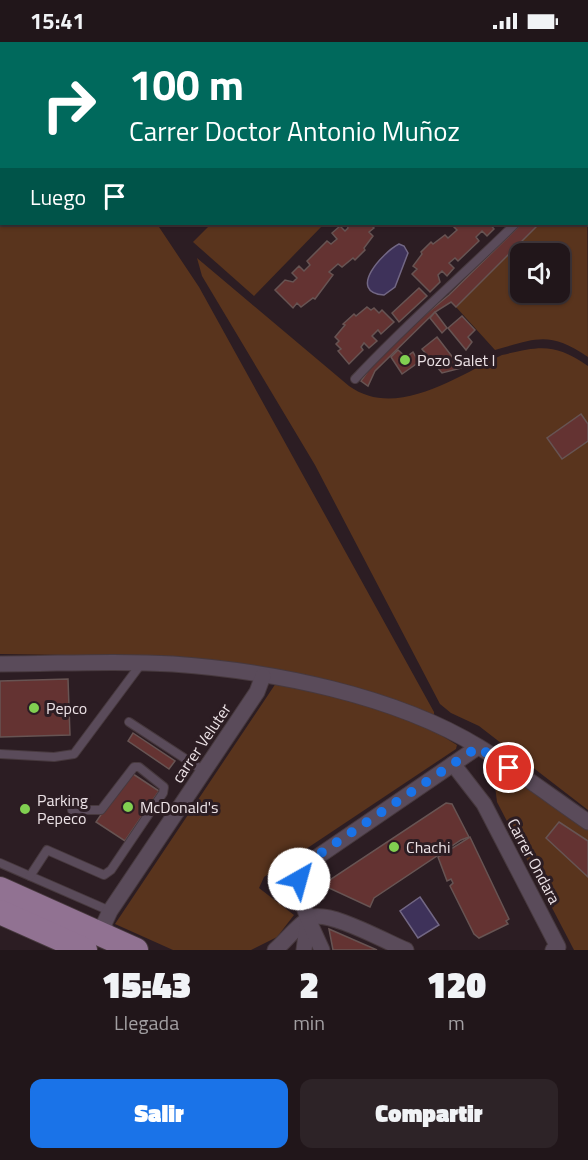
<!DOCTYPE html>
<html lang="es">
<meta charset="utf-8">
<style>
:root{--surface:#21161a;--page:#2d2327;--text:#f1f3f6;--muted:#a29fa2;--line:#3e3539;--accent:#1a73e8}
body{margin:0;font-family:"Titillium Web",sans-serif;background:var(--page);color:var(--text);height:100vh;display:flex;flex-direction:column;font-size:22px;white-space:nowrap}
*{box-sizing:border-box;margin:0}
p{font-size:20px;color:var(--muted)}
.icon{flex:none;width:33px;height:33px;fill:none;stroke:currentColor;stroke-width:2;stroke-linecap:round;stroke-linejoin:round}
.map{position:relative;height:908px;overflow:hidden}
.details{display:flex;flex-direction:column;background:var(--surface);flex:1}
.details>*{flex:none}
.hud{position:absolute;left:0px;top:0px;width:588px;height:183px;box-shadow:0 2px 4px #0004,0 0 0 2px var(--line);background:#00695c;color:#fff;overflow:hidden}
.controls{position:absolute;left:510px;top:201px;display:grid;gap:12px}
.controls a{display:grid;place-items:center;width:60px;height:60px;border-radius:12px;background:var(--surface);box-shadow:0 2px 4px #0004,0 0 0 2px var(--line);font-size:30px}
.pin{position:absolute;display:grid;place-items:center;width:51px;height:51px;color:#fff;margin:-26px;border:3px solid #fff;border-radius:50%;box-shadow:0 2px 6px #0007}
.me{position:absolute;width:66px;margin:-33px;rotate:38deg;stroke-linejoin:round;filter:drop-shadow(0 0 4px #0008)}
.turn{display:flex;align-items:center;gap:21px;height:126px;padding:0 30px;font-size:27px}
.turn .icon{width:78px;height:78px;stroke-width:2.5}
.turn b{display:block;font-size:42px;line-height:51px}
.then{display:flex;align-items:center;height:57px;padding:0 30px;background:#0003;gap:12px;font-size:22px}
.eta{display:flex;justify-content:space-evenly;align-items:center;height:102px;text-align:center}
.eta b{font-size:36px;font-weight:800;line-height:42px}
.cta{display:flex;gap:12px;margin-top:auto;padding:12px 30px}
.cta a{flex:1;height:69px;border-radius:12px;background:var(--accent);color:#fff;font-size:24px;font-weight:800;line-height:69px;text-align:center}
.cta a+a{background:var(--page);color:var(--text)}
.status{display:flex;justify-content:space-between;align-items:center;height:42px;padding:0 30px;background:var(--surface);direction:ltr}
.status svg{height:16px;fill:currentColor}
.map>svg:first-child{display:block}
.green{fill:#59341d;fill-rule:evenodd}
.water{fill:#3e325a;stroke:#726784;stroke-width:1.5}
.building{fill:#643332;stroke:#675453;stroke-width:1.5}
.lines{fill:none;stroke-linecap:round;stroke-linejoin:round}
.lane-casing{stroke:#47393e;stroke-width:10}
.street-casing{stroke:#47393e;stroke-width:17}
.secondary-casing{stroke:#47393e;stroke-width:23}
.primary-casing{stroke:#47393e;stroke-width:26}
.lane{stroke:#5a4b5a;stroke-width:8}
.street{stroke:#5a4b5a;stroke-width:15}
.secondary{stroke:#79617a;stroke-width:21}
.primary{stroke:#917292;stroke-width:24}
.route{stroke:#1a73e8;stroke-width:10;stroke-dasharray:0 18}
.poi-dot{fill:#81d051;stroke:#2c1d23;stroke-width:2}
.labels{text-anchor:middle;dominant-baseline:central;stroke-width:6;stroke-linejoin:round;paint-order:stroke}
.poi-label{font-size:16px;fill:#ece2e6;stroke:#2c1d23;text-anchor:start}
.street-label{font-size:16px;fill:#ece2e6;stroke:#2c1d23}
</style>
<div class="status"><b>15:41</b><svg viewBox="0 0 49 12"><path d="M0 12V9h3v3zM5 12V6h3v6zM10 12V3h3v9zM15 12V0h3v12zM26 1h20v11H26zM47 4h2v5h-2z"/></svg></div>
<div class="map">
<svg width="588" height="908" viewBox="0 0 588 908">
<rect width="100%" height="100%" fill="#2c1d23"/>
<g class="green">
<polygon points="0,69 2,182 157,182 199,245 434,670 434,678 395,663 136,614 0,612"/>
<path d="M587,144L588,315C550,289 537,296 495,308L456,265L539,182H586ZM520,212H560V250H520Z"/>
<polygon points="211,182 324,182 254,254 193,200"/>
<path d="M197,216L349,344C396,378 458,334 502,313C540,304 555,301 588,324V768L479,684L451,671L440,662L315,423L202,234Z"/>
<polygon points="276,641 346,656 429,686 457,703 456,707 264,835 259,846 294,873 277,895 251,908 173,908 115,882"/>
<polygon points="492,720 588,785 588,908 574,908 497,760"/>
</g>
<g class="water">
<path d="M399,202L404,204L408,211L395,245L384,253C346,250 383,210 399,202Z"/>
<polygon points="420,855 439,883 418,896 400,869"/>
</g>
<g class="building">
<polygon points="347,182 370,182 374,186 369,190 373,194 364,206 365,208 355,218 353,216 342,225 338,222 329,230 333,233 315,257 313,256 301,265 297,261 293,266 275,248 285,238 293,240 297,236 292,231 299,224 304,229 310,223 307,219 327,199 331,202 337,197 332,191 340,184 345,189 348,186"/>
<polygon points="456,182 490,182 494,187 487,194 482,189 476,195 479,199 458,219 455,216 449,221 454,226 447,234 442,229 438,233 440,240 430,250 412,232 417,227 413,224 422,212 421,210 431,200 433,202 445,193 448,196 457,188 453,184"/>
<polygon points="521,182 539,182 456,265 451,260 435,270 375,329 368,344 361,339 370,326 409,286 449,253"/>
<polygon points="419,246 427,254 399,280 392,271"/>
<polygon points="367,265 371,268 374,266 379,271 382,268 394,280 381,292 378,288 372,294 377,299 369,306 364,301 361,305 363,308 349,322 338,309 341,307 336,302 339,299 335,295 345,283 343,282 354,272 356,274"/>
<polygon points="435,270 447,286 442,291 430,276"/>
<polygon points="462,274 475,288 468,295 472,300 466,308 448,286"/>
<polygon points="437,295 461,326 442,331 422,307"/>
<polygon points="398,308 406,315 413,310 419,320 402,332 391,315"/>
<polygon points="581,372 588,382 588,399 562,417 547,396"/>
<polygon points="68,637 70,693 0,695 0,639"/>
<polygon points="133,691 175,719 169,727 128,699"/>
<polygon points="130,730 159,749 125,799 96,780"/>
<polygon points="446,761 452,762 469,795 461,798 374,856 370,865 329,846 328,839"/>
<polygon points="559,780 588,799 588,835 546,796"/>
<polygon points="470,795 509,877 506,879 508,882 479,896 474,892 450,844 453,841 451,837 447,839 438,815"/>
<polygon points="329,887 377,908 333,908"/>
</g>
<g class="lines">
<defs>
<g id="lane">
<polyline points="209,0 211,2"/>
<path d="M355,337C406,282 462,234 515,182"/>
<polyline points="129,680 204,729"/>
<polyline points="0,712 54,715 74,712 141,622"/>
<polyline points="0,821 110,869"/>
<polyline points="30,834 47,808 104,833 111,828 163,751 164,745 139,725 134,725 101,768 72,768"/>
</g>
<g id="street">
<path d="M0,622C57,622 116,618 173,622C272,629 394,653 479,705C516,728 552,755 588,780"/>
<polyline points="453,722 484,762 558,905 553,908"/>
<polyline points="108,895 104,882 110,869 257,650 263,634"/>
<path d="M275,908C286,899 297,883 310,876C328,867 386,900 406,908"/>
<polyline points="304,908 308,877"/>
<path d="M322,908C312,885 291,848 304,824L478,705"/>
</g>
<g id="secondary">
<polyline points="509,0 510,2"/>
<polyline points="586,108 588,111"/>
</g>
<g id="primary">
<polyline points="0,847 136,908"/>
<polyline points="0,870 85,908"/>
</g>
</defs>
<use href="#lane" class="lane-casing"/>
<use href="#street" class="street-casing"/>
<use href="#secondary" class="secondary-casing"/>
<use href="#primary" class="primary-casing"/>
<use href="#lane" class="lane"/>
<use href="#street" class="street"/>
<use href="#secondary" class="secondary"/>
<use href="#primary" class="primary"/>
</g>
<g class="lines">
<polyline class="route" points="299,837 309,819 478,705 509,726"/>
</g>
<g class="poi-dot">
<circle cx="405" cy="318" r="6"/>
<circle cx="34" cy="666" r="6"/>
<circle cx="128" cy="765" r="6"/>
<circle cx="25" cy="767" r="6"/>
<circle cx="394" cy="805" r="6"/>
</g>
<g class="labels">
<g class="poi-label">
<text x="417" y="318">Pozo Salet I</text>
<text x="46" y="666">Pepco</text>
<text x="37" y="758">Parking<tspan x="37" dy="18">Pepeco</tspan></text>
<text x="140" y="765">McDonald's</text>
<text x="406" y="805">Chachi</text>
</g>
<g class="street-label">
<text transform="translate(201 701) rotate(-56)">carrer Veluter</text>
<text transform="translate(534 819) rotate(62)">Carrer Ondara</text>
</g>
</g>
</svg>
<div class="controls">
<a><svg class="icon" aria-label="sound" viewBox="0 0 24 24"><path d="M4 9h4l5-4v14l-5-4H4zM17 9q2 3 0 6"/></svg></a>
</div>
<div class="pin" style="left:509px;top:726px;background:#d93025"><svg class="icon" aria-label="arrive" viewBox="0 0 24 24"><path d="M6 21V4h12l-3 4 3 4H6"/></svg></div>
<svg class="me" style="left:299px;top:837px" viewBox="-20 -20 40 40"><circle r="19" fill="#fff"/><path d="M0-13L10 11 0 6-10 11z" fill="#1a73e8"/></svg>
<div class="hud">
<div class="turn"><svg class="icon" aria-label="right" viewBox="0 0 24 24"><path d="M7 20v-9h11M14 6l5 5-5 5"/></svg><div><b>100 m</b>Carrer Doctor Antonio Muñoz</div></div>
<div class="then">Luego<svg class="icon" aria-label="arrive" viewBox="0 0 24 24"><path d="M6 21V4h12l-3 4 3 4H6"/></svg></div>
</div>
</div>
<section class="details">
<div class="eta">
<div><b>15:43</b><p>Llegada</p></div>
<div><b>2</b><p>min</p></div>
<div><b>120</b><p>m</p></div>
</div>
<div class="cta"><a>Salir</a><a>Compartir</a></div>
</section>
